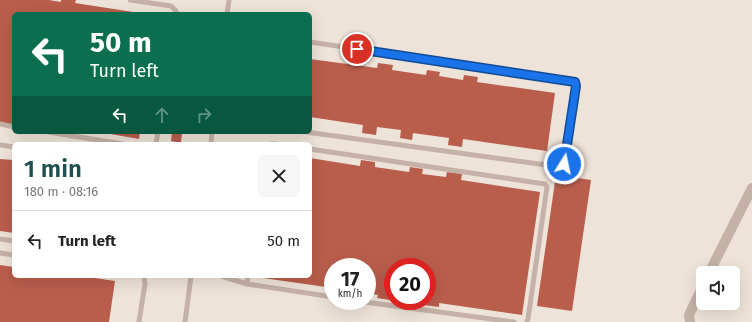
<!DOCTYPE html>
<meta charset="utf-8">
<style>
:root{--surface:#fff;--page:#f6f6f6;--text:#222;--muted:#767676;--line:#e0e0e0;--accent:#204f4f}
body{margin:0;font-family:"Fira Sans",sans-serif;background:var(--page);color:var(--text);height:100vh;display:flex;flex-direction:column;font-size:15px;white-space:nowrap}
*{box-sizing:border-box;margin:0}
p{font-size:13px;color:var(--muted)}
.icon{flex:none;width:22px;height:22px;fill:none;stroke:currentColor;stroke-width:2;stroke-linecap:round;stroke-linejoin:round}
.map{position:relative;flex:1;overflow:hidden}
.drawer{position:absolute;left:12px;top:142px;width:300px;height:136px;display:flex;flex-direction:column;background:var(--surface);border-radius:6px;box-shadow:0 4px 16px #0002}
.drawer>*{flex:none}
.banner{position:absolute;left:12px;top:12px;width:300px;height:122px;border-radius:6px;box-shadow:0 4px 16px #0002;background:#0b6e4f;color:#fff;overflow:hidden}
.fabs{position:absolute;left:696px;top:266px;display:grid;gap:8px}
.fabs a{display:grid;place-items:center;width:44px;height:44px;border-radius:6px;background:var(--surface);box-shadow:0 4px 16px #0002;font-size:20px}
.speed{position:absolute;left:324px;top:258px;display:flex;gap:8px;font-size:20px;font-weight:700;text-align:center}
.speed>*{display:grid;place-content:center;width:52px;height:52px;border-radius:50%;background:var(--surface);box-shadow:0 4px 16px #0002;line-height:1}
.speed small{font-size:10px;font-weight:400}
.speed .limit{border:6px solid #d22;background:#fff;color:#111}
.pin{position:absolute;display:grid;place-items:center;width:34px;height:34px;color:#fff;margin:-17px;border:2px solid #fff;border-radius:50%;box-shadow:0 1px 4px #0007}
.me{position:absolute;width:44px;margin:-22px;rotate:10deg;stroke-linejoin:round;filter:drop-shadow(0 0 3px #0008)}
.turn{display:flex;align-items:center;gap:14px;height:84px;padding:0 12px;font-size:18px}
.turn .icon{width:52px;height:52px;stroke-width:2.5}
.turn b{display:block;font-size:28px;line-height:34px}
.lanes{display:flex;align-items:center;height:38px;padding:0 12px;background:#0003;justify-content:center;gap:20px;direction:ltr}
.lanes .off{opacity:.35}
.round{display:grid;place-items:center;flex:none;width:42px;height:42px;border-radius:6px;background:var(--page)}
.head{display:flex;align-items:center;justify-content:space-between;height:68px;padding:0 12px}
h1{font-size:24px;font-weight:600;line-height:30px;color:var(--accent)}
ul{padding:0;list-style:none}
li{display:flex;align-items:center;gap:12px;height:60px;padding:0 12px;border-top:1px solid var(--line)}
li div{flex:1}
li b{display:block;font-size:15px}
li em{font-style:normal}
.map>svg:first-child{display:block}
.building{fill:#ba5e4c}
.lines{fill:none;stroke-linecap:round;stroke-linejoin:round}
.lane{stroke:#c5b2a7;stroke-width:5}
.street{stroke:#c5b2a7;stroke-width:10}
.route-casing{stroke:#114b97;stroke-width:10}
.route{stroke:#1a73e8;stroke-width:7}
</style>
<div class="map">
<svg width="752" height="322" viewBox="0 0 752 322">
<rect width="100%" height="100%" fill="#eee3d9"/>
<g class="building">
<polygon points="0,0 49,0 61,2 61,0 76,0 75,3 146,14 14,14 14,122 12,122 12,125 0,124"/>
<polygon points="310,59 377,68 378,63 393,65 392,70 426,75 427,70 440,72 439,76 463,80 464,75 478,77 477,82 555,93 547,151 463,139 462,147 448,145 449,138 413,133 412,140 400,138 401,130 377,127 376,135 362,133 363,125 310,117"/>
<polygon points="99,132 140,132 139,139"/>
<polygon points="172,132 182,132 181,143 171,141"/>
<polygon points="310,158 360,166 361,160 375,162 375,167 409,172 410,167 423,169 422,174 446,177 447,172 462,174 461,180 540,192 522,315 439,303 439,307 424,305 424,301 427,301 427,267 393,267 393,297 390,296 390,300 377,298 378,295 367,293 367,267 333,267 333,288 263,278 263,276 310,276"/>
<polygon points="0,159 13,160 14,233 0,231"/>
<polygon points="556,175 591,180 572,311 537,306"/>
<polygon points="0,265 14,267 14,276 81,276 115,281 109,322 0,322"/>
</g>
<g class="lines">
<g class="lane">
<polyline points="130,0 171,6 176,11 177,14"/>
<polyline points="227,14 229,0"/>
<polyline points="0,124 14,127"/>
<polyline points="48,132 123,144"/>
<polyline points="306,132 561,167 564,164 577,84 574,81 310,42"/>
<polyline points="156,144 158,132"/>
<polyline points="211,144 212,132"/>
<polyline points="271,144 277,144"/>
<polyline points="0,145 14,147"/>
<polyline points="310,149 545,184 547,187 528,319 527,322"/>
<polyline points="0,239 14,241"/>
<polyline points="0,253 14,255"/>
<polyline points="221,276 247,284 333,297"/>
<polyline points="247,284 248,276"/>
<polyline points="357,301 514,322"/>
<polyline points="139,322 145,284 144,276"/>
<polyline points="185,322 191,276"/>
</g>
<g class="street">
<polyline points="709,273 752,188"/>
<polyline points="690,322 689,315 703,286"/>
</g>
</g>
<g class="lines">
<defs>
<polyline id="route" points="357,49 575,82 576,86 564,164"/>
</defs>
<use href="#route" class="route-casing"/>
<use href="#route" class="route"/>
</g>
</svg>
<div class="fabs">
<a><svg class="icon" aria-label="sound" viewBox="0 0 24 24"><path d="M4 9h4l5-4v14l-5-4H4zM17 9q2 3 0 6"/></svg></a>
</div>
<div class="speed"><div>17<small>km/h</small></div><div class="limit">20</div></div>
<div class="pin" style="left:357px;top:49px;background:#d93025"><svg class="icon" aria-label="arrive" viewBox="0 0 24 24"><path d="M6 21V4h12l-3 4 3 4H6"/></svg></div>
<svg class="me" style="left:564px;top:164px" viewBox="-20 -20 40 40"><circle r="17" fill="#1a73e8" stroke="#fff" stroke-width="3"/><path d="M0-11L8 9 0 5-8 9z" fill="#fff"/></svg>
<div class="banner">
<div class="turn"><svg class="icon" aria-label="left" viewBox="0 0 24 24"><path d="M17 20v-9H6M10 6l-5 5 5 5"/></svg><div><b>50 m</b>Turn left</div></div>
<div class="lanes"><svg class="icon" aria-label="left" viewBox="0 0 24 24"><path d="M17 20v-9H6M10 6l-5 5 5 5"/></svg><svg class="icon off" aria-label="ahead" viewBox="0 0 24 24"><path d="M12 20V5M6 11l6-6 6 6"/></svg><svg class="icon off" aria-label="right" viewBox="0 0 24 24"><path d="M7 20v-9h11M14 6l5 5-5 5"/></svg></div>
</div>
<section class="drawer">
<div class="head"><div><h1>1 min</h1><p>180 m · 08:16</p></div><a class="round"><svg class="icon" aria-label="close" viewBox="0 0 24 24"><path d="M6 6l12 12M18 6L6 18"/></svg></a></div>
<ul>
<li><svg class="icon" aria-label="left" viewBox="0 0 24 24"><path d="M17 20v-9H6M10 6l-5 5 5 5"/></svg><div><b>Turn left</b></div><em>50 m</em></li>
</ul>
</section>
</div>
